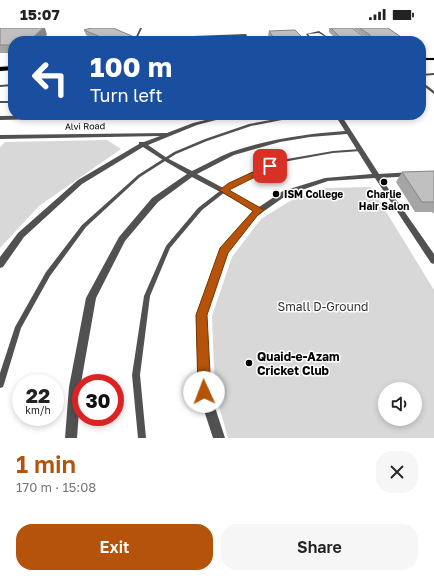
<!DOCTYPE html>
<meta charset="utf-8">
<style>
:root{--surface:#fff;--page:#f6f6f6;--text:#222;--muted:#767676;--accent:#b45309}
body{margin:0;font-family:"Golos Text",sans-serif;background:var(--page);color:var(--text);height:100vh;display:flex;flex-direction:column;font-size:15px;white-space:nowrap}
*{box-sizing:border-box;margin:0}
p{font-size:13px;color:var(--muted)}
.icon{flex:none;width:22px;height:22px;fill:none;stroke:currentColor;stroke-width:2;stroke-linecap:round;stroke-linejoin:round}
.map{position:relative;height:410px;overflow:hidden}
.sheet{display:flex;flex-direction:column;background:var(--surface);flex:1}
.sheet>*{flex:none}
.guide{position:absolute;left:8px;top:8px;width:418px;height:84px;border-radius:16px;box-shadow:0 2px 6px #0003;background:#1a4fa0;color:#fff;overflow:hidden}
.buttons{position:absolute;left:378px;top:354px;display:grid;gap:8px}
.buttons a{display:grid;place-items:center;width:44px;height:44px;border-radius:50%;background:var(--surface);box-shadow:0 2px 6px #0003;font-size:20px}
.speed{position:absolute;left:12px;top:346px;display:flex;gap:8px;font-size:20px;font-weight:700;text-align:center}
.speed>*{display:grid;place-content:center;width:52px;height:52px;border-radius:50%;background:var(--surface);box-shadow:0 2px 6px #0003;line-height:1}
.speed small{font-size:10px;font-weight:400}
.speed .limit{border:6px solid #d22;background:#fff;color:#111}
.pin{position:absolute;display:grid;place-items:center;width:34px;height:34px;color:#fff;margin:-17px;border-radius:8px;box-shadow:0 2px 6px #0006}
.me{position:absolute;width:44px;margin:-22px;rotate:358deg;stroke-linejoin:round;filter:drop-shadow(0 0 3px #0008)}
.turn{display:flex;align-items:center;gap:14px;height:84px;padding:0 16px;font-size:18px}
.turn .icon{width:52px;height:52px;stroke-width:2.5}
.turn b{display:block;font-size:28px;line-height:34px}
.round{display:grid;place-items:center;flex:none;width:42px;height:42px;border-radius:16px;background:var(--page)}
.overview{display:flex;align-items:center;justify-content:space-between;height:68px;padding:0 16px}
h1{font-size:24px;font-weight:600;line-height:30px;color:var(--accent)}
.action{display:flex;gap:8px;margin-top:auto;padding:8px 16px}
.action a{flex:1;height:46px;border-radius:16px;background:var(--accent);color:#fff;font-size:16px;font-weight:600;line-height:46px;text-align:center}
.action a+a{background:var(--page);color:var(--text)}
.status{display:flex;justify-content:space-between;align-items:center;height:28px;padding:0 20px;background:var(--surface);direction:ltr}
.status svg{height:11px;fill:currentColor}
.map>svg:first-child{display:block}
.green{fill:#d8d8d8;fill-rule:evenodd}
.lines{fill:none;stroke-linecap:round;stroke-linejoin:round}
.primary-casing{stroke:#dbdbdb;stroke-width:1}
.lane{fill:#515151;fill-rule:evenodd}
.street{fill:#515151;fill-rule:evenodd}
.primary{fill:#000;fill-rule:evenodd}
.wall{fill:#a5a5a5}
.shaded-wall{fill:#868686}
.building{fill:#c0c0c0;stroke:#868686}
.route{fill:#b45309;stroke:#753606}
.poi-dot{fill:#000;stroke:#fff;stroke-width:1.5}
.labels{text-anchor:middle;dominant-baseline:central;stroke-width:3;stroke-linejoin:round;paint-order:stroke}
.far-street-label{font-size:9px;fill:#000;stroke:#fff}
.poi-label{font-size:10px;font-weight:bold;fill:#000;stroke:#fff;text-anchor:start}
.near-park-label{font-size:12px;fill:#2f2f2f;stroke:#fff}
.near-poi-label{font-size:12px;font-weight:bold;fill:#000;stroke:#fff;text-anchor:start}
</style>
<div class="status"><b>15:07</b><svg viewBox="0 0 49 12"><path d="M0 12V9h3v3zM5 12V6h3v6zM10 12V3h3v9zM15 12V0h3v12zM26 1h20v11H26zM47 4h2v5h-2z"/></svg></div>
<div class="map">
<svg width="434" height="410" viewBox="0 0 434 410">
<rect width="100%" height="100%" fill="#fff"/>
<g class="green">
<polygon points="107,112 121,121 39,178 0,220 0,119 5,114"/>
<path d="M371,159L434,262V410H228L215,364L212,288L232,229L261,191L290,173L326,160ZM385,361H415V391H385Z"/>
</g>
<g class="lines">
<defs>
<g id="primary">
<rect x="421" y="30" width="13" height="2"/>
<polygon points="13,38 13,42 0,43 0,39"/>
</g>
</defs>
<use href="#primary" class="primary-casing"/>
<g class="lane">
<polygon points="140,0 142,0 136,13 134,13"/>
<polygon points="319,3 326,8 324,8 319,5 308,6 312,11 320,13 310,11 306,6"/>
<polygon points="315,87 339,87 337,88 292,90 251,98 207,113 176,126 140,149 86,199 50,248 21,300 4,356 3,359 0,360 0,345 15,299 46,244 82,197 138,147 174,124 205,111 249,96 292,88"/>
<polygon points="360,121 361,121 361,123 333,125 283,134 259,144 234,157 202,182 170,220 150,268 140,347 146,410 138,410 132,347 144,268 166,218 198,180 230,155 257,142 281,132 333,123"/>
</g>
<g class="street">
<polygon points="246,6 247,8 196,9 194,8"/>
<polygon points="434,45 434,47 421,48 421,46"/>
<polygon points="421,53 434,63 434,66 421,56"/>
<polygon points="13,56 13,58 0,59 0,57"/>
<rect x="0" y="73" width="13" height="2"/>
<polygon points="65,87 140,87 137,89 0,92 0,88"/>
<path d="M226,87H235L197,97L148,117L167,130L192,143C205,137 218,129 231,124C268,111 306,106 345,103L335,87H341L379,146L411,144L414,146L411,148L381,150L434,226V236L431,235L375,150L328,153L287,167L257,188L228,224L206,287L210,364L225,410H213L198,364L196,287L221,221L254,182L192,149L158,174L125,213L96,270L81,355L77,410H65L69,359L86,270L119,209L152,170L187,146L163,132L143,119L82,156L24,209L3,239L0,240V229L18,205L78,152L139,116V114H144L160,108L0,111V107L167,105L193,95ZM347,106L372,146L325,150L283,163L259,179L197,146L234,127L280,114L310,109Z"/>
</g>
<use href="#primary" class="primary"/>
</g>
<g class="wall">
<polygon points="0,0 47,7 13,13 13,25 0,25"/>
<polygon points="329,0 352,0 364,9 365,9 353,0 388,0 407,13 338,13 329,4"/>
<polygon points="84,2 133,13 98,13 86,7"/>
<polygon points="269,3 306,13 272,13 268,7"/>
<polygon points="434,143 434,186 432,184 415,184 396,154 402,144"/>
</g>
<g class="shaded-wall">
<polygon points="43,0 45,0 47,7 41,13 29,13"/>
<polygon points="132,8 133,13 130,13"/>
</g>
<g class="building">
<polygon points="0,0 43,0 29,13 13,13 13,17 0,17"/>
<polygon points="91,0 113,0 132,8 130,13 110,13 84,2"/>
<polygon points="331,0 352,0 364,9 370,9 370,7 360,0 388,0 407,13 384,13 382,12 343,12"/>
<polygon points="295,2 306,13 276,13 269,3"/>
<polygon points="434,143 434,174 422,174 402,144"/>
</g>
<polygon class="route" points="270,136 273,137 273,140 229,162 264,182 257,188 228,225 207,287 211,364 209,369 204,370 200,369 198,364 196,287 220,220 253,183 219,162 229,155"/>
<g class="poi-dot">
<circle cx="384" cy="154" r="4"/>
<circle cx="276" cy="166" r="4"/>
<circle cx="249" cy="335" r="4"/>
</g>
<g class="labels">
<g class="far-street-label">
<text transform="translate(85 98) rotate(-1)">Alvi Road</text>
</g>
<g class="poi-label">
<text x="284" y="166">ISM College</text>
<text x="384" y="166" text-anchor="middle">Charlie<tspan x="384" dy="12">Hair Salon</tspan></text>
</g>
<g class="near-park-label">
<text x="323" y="278">Small D-Ground</text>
</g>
<g class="near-poi-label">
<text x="257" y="328">Quaid-e-Azam<tspan x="257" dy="14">Cricket Club</tspan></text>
</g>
</g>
</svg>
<div class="buttons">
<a><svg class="icon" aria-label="sound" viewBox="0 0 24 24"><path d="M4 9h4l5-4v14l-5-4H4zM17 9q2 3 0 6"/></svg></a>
</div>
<div class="speed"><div>22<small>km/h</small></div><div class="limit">30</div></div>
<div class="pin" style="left:270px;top:138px;background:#d93025"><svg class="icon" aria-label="arrive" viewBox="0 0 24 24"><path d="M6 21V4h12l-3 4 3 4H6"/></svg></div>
<svg class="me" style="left:204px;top:364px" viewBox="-20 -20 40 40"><circle r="19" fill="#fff"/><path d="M0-13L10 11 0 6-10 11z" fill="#b45309"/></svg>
<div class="guide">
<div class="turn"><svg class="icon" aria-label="left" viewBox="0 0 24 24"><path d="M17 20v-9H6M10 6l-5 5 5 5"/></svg><div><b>100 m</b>Turn left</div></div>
</div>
</div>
<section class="sheet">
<div class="overview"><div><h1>1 min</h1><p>170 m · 15:08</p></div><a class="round"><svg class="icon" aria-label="close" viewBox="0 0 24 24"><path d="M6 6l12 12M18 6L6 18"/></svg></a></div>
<div class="action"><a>Exit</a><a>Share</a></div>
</section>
